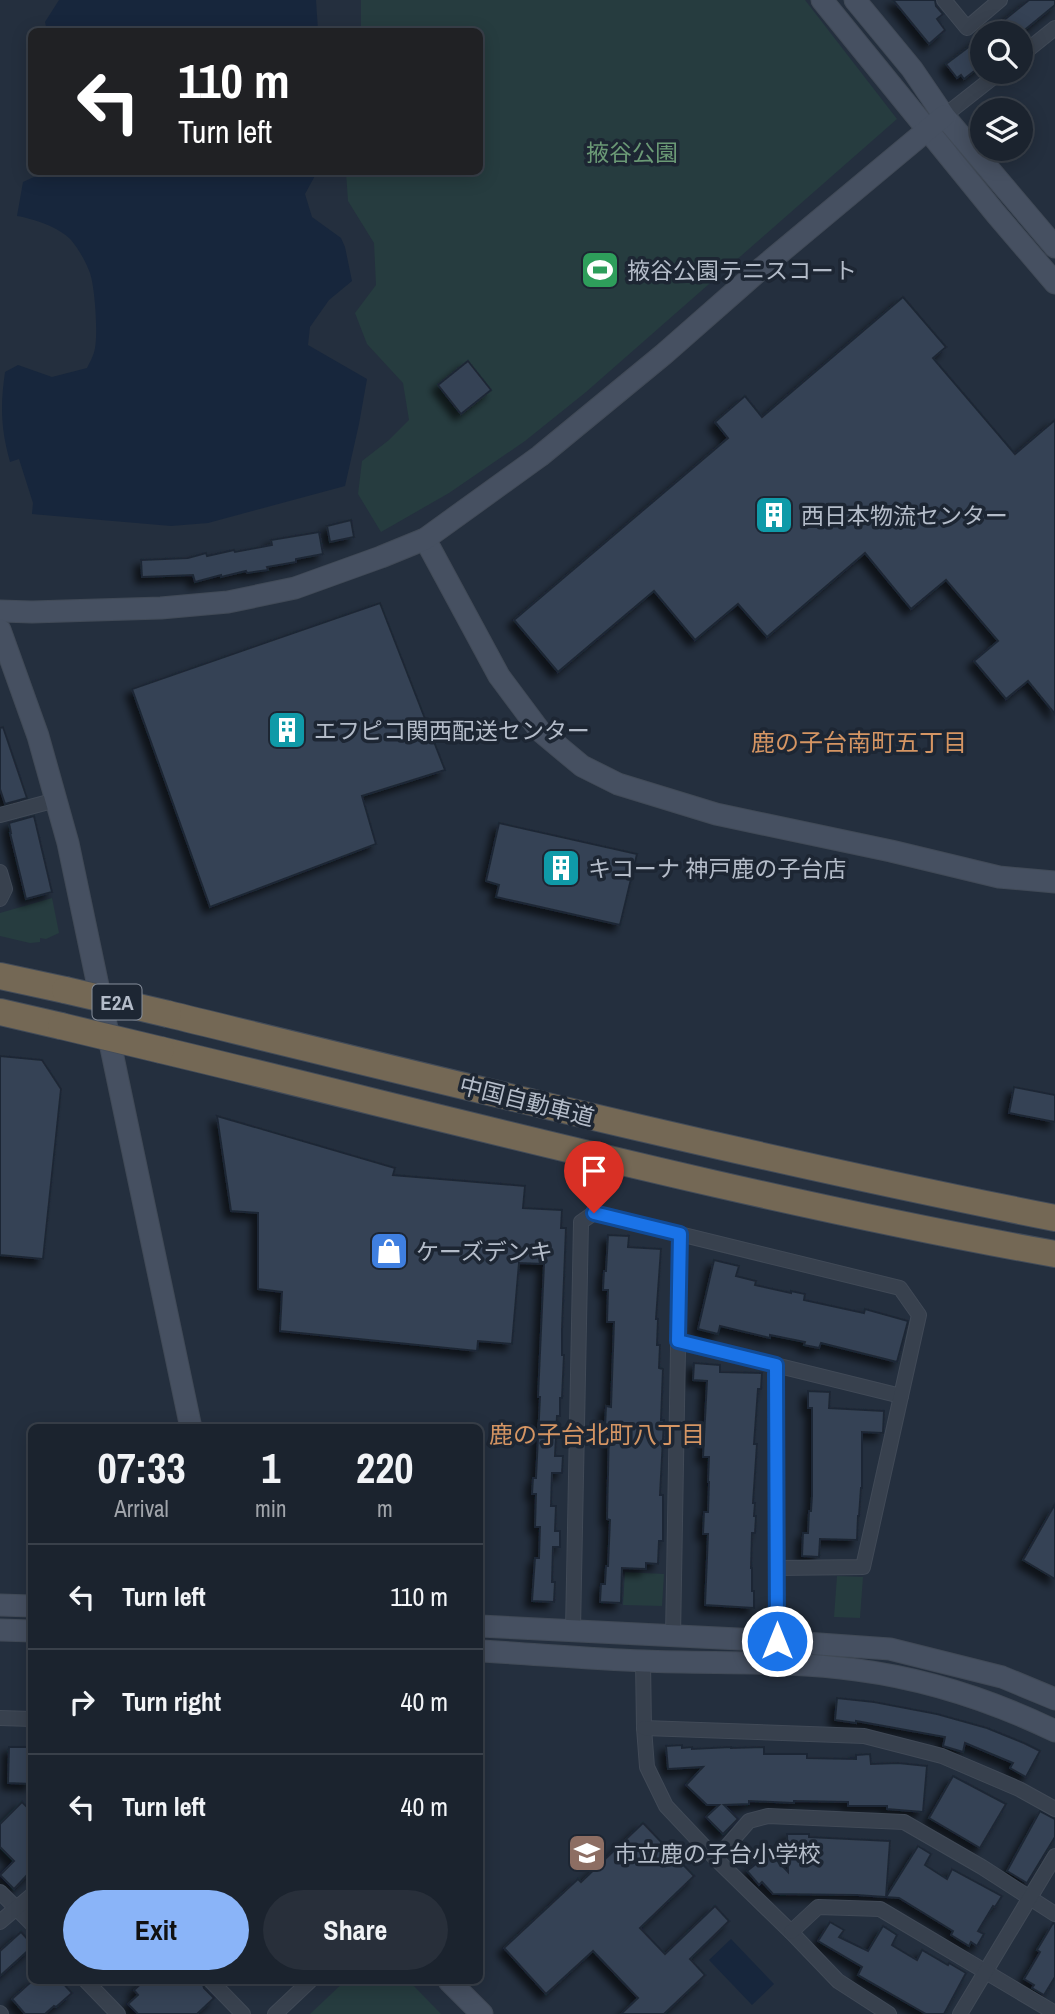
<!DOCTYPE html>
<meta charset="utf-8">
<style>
:root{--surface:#1b232e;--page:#282f3a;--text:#f1f3f6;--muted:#a0a4aa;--line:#39404a;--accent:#8ab4f8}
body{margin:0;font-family:"Archivo Narrow","Noto Sans JP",sans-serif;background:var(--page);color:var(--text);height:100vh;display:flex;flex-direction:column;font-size:26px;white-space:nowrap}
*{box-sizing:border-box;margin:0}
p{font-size:23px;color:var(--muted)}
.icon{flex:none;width:38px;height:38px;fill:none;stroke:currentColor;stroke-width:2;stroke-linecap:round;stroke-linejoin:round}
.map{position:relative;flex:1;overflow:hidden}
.side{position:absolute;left:28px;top:1424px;width:455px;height:560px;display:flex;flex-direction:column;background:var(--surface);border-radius:10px;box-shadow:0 4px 18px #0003,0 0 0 2px var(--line)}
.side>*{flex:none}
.top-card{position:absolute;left:28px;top:28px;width:455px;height:147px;border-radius:10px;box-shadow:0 4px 18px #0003,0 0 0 2px var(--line);background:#202124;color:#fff;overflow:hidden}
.controls{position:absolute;left:970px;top:21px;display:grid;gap:14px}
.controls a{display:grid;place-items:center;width:63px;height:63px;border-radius:50%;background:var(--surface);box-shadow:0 4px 18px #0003,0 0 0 2px var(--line);font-size:35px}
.pin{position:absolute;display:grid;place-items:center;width:60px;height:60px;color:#fff;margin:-72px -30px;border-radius:50% 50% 50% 0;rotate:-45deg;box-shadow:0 0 7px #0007}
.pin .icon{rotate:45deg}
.me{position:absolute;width:77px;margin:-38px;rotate:0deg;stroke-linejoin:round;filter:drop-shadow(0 0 5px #0008)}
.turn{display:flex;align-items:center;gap:24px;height:147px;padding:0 35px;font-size:32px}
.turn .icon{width:91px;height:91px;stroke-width:2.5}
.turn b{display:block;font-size:49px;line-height:60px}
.eta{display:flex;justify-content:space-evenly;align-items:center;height:119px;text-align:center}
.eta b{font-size:42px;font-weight:700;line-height:49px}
.cta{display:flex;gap:14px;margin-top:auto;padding:14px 35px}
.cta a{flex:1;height:80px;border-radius:42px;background:var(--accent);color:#111;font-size:28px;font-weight:700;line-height:80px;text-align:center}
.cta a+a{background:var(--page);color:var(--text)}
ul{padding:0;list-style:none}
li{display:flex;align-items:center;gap:21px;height:105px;padding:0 35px;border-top:2px solid var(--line)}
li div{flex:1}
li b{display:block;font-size:26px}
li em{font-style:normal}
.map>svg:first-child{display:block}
.green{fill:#263c3f}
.water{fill:#17263c}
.building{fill:#364354;stroke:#1f2835;stroke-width:2;filter:url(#shadow)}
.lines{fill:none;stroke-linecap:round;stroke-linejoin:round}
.street-casing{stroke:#414a57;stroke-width:16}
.secondary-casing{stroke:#414a57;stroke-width:23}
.highway-casing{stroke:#434c59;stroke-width:28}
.street{stroke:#38414e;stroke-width:14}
.secondary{stroke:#465061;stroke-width:21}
.highway{stroke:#746855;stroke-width:26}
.highway-bridge-casing{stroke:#434c59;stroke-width:28;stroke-linecap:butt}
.highway-bridge{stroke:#746855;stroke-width:26}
.route-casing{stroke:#114b97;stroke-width:18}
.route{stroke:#1a73e8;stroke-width:12}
.labels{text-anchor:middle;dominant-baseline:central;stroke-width:7;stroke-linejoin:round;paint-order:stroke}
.shield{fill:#1d2633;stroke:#878f9c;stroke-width:2}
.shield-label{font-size:21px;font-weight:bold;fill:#b4bcc9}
.park-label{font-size:23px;fill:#6b9a76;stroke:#1d2633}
.poi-label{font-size:23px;fill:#b4bcc9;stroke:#1d2633;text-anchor:start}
.street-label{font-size:23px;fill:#b4bcc9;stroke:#1d2633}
.neighbourhood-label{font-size:24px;fill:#d59563;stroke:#1d2633}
</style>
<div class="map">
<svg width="1055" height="2014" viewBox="0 0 1055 2014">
<defs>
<filter id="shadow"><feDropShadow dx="-6" dy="6" stdDeviation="3.5" flood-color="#0009"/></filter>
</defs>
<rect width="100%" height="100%" fill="#242f3e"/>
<g class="green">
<polygon points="361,0 805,0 897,119 586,392 525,441 449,493 381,532 358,494 362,461 389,440 409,420 403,383 367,344 355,313 376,285 374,243 348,201 346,172 480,172 480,32 361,31"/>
<polygon points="52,898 59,933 46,939 40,938 40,942 30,943 0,936 0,913"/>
<polygon points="625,1572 664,1574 662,1606 623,1605"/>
<polygon points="837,1576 863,1577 860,1618 834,1617"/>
<polygon points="345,1981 409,1981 441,2014 310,2014"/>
</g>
<g class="water">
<polygon points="59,0 316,0 318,31 47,31 45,22"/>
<path d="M45,172H317L305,194L312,217L341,238L345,247L352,281L329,300L310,327L308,345L367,379L359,424L345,486L208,523L171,526L32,514L33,503L19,459L10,462C1,429 0,407 5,372L18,365L52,377L87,368C90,362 94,355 95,348C98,332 95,288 90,273C86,262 78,248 71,240C59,227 34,219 17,216L23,182Z"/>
<polygon points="731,1939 774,1984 752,2005 709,1960"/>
</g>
<g class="building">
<polygon points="893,0 935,0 936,6 943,14 937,19 945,30 929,44"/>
<polygon points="1029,0 1055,0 1055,5 1021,33 988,33"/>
<polygon points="982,37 982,65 964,79 961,75 957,78 946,64"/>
<polygon points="903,297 946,347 933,358 1015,454 1055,420 1055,714 1028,681 1006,699 974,661 998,641 946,580 911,609 865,553 767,637 738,604 695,640 654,591 558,672 514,620 728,438 715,422 745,396 762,417"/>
<polygon points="468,361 491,390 461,414 438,385"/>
<polygon points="351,520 354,537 330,542 327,526"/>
<polygon points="319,532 323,554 296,559 296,562 267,567 268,570 247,573 246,571 221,577 221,575 195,582 193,575 142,577 141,560 188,558 206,553 207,556 234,550 235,552 272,545 271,540"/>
<polygon points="380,603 445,770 362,796 376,844 210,907 132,689"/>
<polygon points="3,727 27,798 5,804 0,789 0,728"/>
<polygon points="34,816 52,892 26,899 10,833 11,833 9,823"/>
<polygon points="499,823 637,854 620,925 496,897 499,885 486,881"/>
<polygon points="0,1056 42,1060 61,1089 43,1259 0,1255"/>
<polygon points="1014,1087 1055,1095 1055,1122 1009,1113"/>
<polygon points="217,1116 395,1168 393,1175 525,1186 523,1208 562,1210 561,1228 566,1228 562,1329 562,1355 564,1355 562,1398 560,1398 560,1416 557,1416 555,1456 563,1456 562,1473 552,1473 551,1506 556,1506 555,1531 560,1531 560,1547 553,1547 552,1582 555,1582 554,1602 532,1601 535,1558 539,1558 540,1527 535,1527 536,1494 532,1494 533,1478 536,1478 540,1397 538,1397 544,1264 519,1263 512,1344 478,1341 477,1351 280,1331 282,1292 258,1289 258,1213 231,1211"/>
<polygon points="608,1235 629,1236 628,1247 661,1249 656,1319 658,1319 657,1345 660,1345 659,1368 663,1369 661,1420 664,1420 660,1495 663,1495 663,1541 659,1541 658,1564 646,1563 646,1569 622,1568 621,1603 600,1602 601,1584 605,1584 606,1566 608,1566 610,1520 607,1519 609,1428 605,1428 606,1406 611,1407 614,1322 607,1322 608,1290 603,1290 604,1271 606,1271"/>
<polygon points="714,1260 739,1266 736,1276 756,1281 755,1285 791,1293 791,1291 805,1294 804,1300 864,1313 865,1309 908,1321 897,1362 821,1343 819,1348 804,1345 805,1342 770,1335 770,1338 720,1326 718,1334 698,1329"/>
<polygon points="694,1363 720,1365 720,1372 762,1373 761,1389 758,1389 754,1444 757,1444 753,1503 755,1503 754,1516 756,1516 755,1533 752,1533 751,1568 752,1568 752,1591 754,1591 754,1608 705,1605 708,1534 703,1534 704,1512 708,1512 709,1482 708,1482 709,1457 703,1457 707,1381 693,1380"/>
<polygon points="808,1391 830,1392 829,1408 884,1411 883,1433 862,1432 862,1488 861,1488 859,1516 858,1516 857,1540 820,1539 819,1557 802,1556 803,1533 808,1533 809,1511 811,1511 812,1496 812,1408 808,1408"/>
<polygon points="1055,1504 1055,1579 1023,1560"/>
<polygon points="837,1698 874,1702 937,1714 987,1728 1024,1743 1040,1751 1026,1777 1010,1768 1013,1763 965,1743 963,1752 943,1746 945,1737 856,1721 856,1723 835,1720"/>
<polygon points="682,1745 682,1748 692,1747 692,1749 731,1747 731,1748 764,1747 764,1754 807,1754 807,1758 856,1759 856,1755 870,1754 871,1764 898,1763 927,1766 923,1812 887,1809 887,1806 848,1806 848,1802 794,1801 794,1803 749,1801 749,1804 724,1805 738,1819 723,1834 706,1817 719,1805 707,1805 686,1785 703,1767 668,1769 666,1746"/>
<polygon points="9,1747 32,1747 32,1784 8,1783"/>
<polygon points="953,1776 1006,1804 980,1848 929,1818"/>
<polygon points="22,1802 32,1812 32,1874 28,1874 14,1889 0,1875 14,1861 0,1847 0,1824"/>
<polygon points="1040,1811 1055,1819 1055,1837 1027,1883 1007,1871"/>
<polygon points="643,1823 694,1876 640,1928 665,1954 715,1906 729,1921 690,1959 705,1975 664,2014 621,2014 638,1998 593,1951 546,1994 504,1948 578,1879 581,1882"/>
<polygon points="787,1834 809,1834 809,1837 890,1841 886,1897 918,1846 931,1854 925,1865 947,1879 952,1869 1002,1896 995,1907 993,1906 978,1931 984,1934 977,1946 971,1942 969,1946 951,1935 953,1931 899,1898 857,1895 773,1894 762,1882 759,1885 747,1871 770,1853 788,1872"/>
<polygon points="830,1922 844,1930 839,1937 868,1951 883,1926 897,1935 892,1945 917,1960 922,1950 948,1965 949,1963 966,1973 944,2014 926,2014 858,1975 862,1967 818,1941"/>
<polygon points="1053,1923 1055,1924 1055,1977 1044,1995 1032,1988 1034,1985 1024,1979 1040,1952 1037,1950"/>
<polygon points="21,1932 32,1944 32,1947 0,1976 0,1951"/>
<polygon points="32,1981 61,1981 72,1993 56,2007 54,2006 45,2014 25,2014 12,1999"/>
<polygon points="144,1981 202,1981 204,1988 214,1998 197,2014 138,2014 128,2004 138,1995 134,1990"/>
</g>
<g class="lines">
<defs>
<g id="street">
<polyline points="944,0 967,28 1000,0"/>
<polyline points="1020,56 1055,28"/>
<polyline points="944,116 1000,72"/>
<polyline points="0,815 56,800"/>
<polyline points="0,872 5,889 0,899"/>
<polyline points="678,1341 901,1396"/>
<polyline points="776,1365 777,1641"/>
<polyline points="573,1630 581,1222 594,1213 900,1288 919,1315 863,1567 777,1568"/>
<polyline points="673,1637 680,1234"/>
<polyline points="643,1661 644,1728 647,1767 666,1806 716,1859 791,1932 838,1981 889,2014"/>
<polyline points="0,1718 32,1719"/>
<polyline points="644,1728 864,1736 942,1756 1019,1789 1055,1809"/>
<polyline points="716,1859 749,1821 768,1816 904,1822 982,1867 1055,1914"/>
<polyline points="0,1892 32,1924"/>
<polyline points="0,1922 32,1895"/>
<polyline points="791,1932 818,1907 880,1909 1055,2013"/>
<polyline points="86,1981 118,2014"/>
<polyline points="211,1981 243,2014"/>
<polyline points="0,2013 1,2014"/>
<polyline points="275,2014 310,1981"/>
<polyline points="960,2014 1055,1856"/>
</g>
<g id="secondary">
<polyline points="822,0 996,214 1055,283"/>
<polyline points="855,0 912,69 944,116 1055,247"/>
<polyline points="425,539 499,676 540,731 582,766 618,784 716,814 891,851 999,877 1055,882"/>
<polyline points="0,611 32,612 161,608 228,602 295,588 381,557 425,539 540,456 664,354 763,267 944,116"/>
<polyline points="0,630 38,736 68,843 191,1428"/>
<polyline points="0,1605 32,1606"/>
<polyline points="480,1626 777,1641 890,1649 1002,1677 1055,1699"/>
<polyline points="0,1630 32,1631"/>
<path d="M480,1651C534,1654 589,1659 644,1661C715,1664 787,1660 857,1670C926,1679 993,1701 1055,1731"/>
<polyline points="449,1981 482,2014"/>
</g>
<g id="highway">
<polyline points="0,976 65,990"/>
<polyline points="0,1012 61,1026"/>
<path d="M168,1014C463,1086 757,1159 1055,1218"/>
<path d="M161,1050C458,1121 754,1200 1055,1254"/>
</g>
</defs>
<use href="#street" class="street-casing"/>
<use href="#secondary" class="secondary-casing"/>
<use href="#highway" class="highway-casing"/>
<use href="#street" class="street"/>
<use href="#secondary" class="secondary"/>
<use href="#highway" class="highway"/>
<defs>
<g id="highway-bridge">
<polyline points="65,990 168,1014"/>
<polyline points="61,1026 161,1050"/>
</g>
</defs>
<use href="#highway-bridge" class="highway-bridge-casing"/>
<use href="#highway-bridge" class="highway-bridge"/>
</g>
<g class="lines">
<defs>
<polyline id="route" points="594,1213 680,1234 678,1341 776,1365 777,1641"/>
</defs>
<use href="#route" class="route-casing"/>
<use href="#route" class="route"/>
</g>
<defs>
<symbol id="stadium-square" viewBox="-11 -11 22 22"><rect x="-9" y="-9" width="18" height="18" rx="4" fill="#2e9e5b" stroke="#1d2633"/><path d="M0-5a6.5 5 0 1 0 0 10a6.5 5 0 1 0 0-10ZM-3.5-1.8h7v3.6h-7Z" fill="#fff"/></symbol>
<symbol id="building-square" viewBox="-11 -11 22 22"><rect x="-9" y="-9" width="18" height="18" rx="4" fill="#0f9aa8" stroke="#1d2633"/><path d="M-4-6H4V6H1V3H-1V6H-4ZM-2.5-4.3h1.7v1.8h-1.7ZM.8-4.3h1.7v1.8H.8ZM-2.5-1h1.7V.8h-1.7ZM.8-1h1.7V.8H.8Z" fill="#fff"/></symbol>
<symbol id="shop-square" viewBox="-11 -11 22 22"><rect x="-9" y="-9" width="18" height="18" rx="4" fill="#3f7fe0" stroke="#1d2633"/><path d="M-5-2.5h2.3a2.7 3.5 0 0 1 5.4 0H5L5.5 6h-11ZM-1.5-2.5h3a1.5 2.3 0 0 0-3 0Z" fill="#fff"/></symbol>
<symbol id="school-square" viewBox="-11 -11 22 22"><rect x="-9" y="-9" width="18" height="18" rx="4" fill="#8d6e63" stroke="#1d2633"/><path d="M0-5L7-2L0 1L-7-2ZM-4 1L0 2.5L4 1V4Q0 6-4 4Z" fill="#fff"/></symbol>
</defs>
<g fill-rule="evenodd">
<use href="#stadium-square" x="578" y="248" width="44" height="44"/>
<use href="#building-square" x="752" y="493" width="44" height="44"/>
<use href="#building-square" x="265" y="708" width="44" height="44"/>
<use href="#building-square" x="539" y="846" width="44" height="44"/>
<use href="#shop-square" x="367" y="1229" width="44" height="44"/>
<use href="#school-square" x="565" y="1831" width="44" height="44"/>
</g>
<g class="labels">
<rect class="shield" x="92.5" y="984.5" width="49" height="35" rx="5"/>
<g class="shield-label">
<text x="117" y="1002">E2A</text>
</g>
<g class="park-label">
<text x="632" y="152">掖谷公園</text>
</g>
<g class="poi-label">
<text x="627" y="270">掖谷公園テニスコート</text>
<text x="801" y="515">西日本物流センター</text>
<text x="314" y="730">エフピコ関西配送センター</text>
<text x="588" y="868">キコーナ 神戸鹿の子台店</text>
<text x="416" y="1251">ケーズデンキ</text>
<text x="614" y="1853">市立鹿の子台小学校</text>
</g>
<g class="street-label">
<text transform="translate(527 1101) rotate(14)">中国自動車道</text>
</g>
<g class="neighbourhood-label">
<text x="859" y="742">鹿の子台南町五丁目</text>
<text x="597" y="1434">鹿の子台北町八丁目</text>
</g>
</g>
</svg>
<div class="controls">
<a><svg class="icon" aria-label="search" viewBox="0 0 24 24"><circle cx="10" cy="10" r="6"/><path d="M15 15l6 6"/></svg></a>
<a><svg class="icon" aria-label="layers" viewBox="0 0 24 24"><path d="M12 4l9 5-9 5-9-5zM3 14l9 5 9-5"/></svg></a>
</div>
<div class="pin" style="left:594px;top:1213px;background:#d93025"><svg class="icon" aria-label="arrive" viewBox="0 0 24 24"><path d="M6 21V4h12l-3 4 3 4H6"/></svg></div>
<svg class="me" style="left:777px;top:1641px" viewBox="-20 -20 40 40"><circle r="17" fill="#1a73e8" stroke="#fff" stroke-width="3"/><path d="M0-11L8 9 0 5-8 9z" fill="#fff"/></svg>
<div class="top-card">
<div class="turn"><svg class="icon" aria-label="left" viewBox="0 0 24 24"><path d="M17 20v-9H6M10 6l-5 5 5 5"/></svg><div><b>110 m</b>Turn left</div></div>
</div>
<section class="side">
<div class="eta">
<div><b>07:33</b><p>Arrival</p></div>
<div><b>1</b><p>min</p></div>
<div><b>220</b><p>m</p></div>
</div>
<ul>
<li><svg class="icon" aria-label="left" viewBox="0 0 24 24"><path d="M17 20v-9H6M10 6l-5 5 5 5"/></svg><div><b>Turn left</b></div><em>110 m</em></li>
<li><svg class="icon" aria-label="right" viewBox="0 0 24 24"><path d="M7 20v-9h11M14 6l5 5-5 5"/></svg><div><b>Turn right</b></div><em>40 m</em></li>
<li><svg class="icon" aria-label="left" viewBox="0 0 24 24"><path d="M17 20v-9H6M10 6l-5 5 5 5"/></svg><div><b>Turn left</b></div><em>40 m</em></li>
</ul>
<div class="cta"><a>Exit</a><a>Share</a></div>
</section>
</div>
